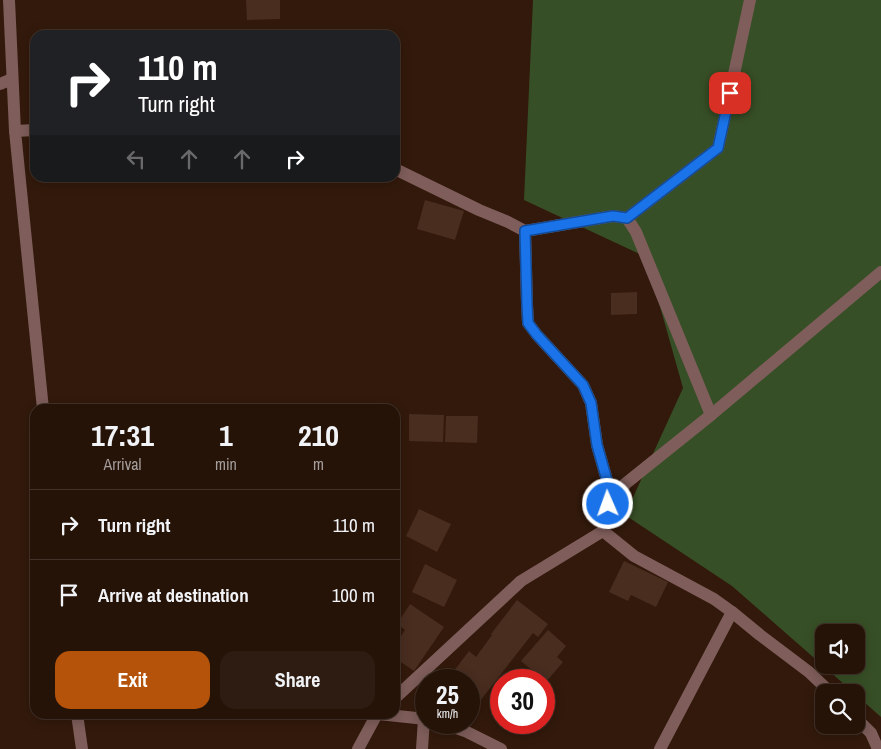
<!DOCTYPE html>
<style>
:root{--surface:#261308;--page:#2e1c12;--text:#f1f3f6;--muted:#a49e9c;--line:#423229;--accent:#b45309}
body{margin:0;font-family:"Archivo Narrow",sans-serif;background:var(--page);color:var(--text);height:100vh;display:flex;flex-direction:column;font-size:19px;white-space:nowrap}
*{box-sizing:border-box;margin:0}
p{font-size:16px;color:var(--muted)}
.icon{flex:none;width:28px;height:28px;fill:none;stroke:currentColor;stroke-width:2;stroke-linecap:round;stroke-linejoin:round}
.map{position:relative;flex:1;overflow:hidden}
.details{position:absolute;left:30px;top:404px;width:370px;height:315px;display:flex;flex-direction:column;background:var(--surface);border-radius:15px;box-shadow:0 2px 12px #0003,0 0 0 1px var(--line)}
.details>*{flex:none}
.banner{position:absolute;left:30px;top:30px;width:370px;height:152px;border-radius:15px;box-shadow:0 2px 12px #0003,0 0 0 1px var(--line);background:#202124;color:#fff;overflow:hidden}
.fabs{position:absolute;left:815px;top:624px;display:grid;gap:10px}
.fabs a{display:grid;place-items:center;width:50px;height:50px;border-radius:10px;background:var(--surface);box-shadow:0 2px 12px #0003,0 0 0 1px var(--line);font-size:25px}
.speed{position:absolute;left:415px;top:669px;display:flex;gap:10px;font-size:25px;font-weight:700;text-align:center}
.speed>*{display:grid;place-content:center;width:65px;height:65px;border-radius:50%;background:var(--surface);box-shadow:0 2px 12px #0003,0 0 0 1px var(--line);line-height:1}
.speed small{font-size:12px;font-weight:400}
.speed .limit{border:8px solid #d22;background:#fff;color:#111}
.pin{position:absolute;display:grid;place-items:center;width:42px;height:42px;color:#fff;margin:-21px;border-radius:10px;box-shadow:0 2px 8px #0006}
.me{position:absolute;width:55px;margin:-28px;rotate:358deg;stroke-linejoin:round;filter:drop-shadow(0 0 4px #0008)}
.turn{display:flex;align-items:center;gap:18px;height:105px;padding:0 25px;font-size:22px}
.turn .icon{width:65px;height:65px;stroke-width:2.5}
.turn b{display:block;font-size:35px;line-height:42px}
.lanes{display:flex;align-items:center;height:48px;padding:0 25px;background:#0003;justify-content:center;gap:25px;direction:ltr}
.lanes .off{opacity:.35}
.eta{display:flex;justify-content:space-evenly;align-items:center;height:85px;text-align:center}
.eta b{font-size:30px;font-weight:700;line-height:35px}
.primary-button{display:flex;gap:10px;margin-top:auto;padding:10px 25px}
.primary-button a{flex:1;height:58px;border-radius:15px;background:var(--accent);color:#fff;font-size:20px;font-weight:700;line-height:58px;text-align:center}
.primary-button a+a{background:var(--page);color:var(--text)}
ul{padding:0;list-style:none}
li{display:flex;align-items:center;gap:15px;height:70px;padding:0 25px;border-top:1px solid var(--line)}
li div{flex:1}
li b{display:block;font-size:19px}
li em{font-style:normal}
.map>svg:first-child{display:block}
.green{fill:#374f26;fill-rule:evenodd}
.building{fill:#492d1f}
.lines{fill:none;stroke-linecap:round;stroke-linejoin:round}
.minor{stroke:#7e5d5a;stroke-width:12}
.route-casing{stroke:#114b97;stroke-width:12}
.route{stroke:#1a73e8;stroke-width:9}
</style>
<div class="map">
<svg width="881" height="749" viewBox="0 0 881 749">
<rect width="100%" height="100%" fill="#32190b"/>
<path class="green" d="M533,0H881V717L856,695V692H853L732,586L625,515L683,388L646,257L524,200ZM824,632H856V665H824Z"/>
<g class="building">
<polygon points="246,0 280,0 280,19 247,20"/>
<polygon points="425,200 464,211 455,240 417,229"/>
<polygon points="637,292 637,314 611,315 611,293"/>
<polygon points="267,406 301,407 301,409 266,409"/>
<polygon points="409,414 444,415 443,442 409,441"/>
<polygon points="446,416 478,416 477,443 445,442"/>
<polygon points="419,509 451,524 437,552 406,536"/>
<polygon points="624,561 668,582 656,607 631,595 628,601 609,592"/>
<polygon points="425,564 457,580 444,607 412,592"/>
<polygon points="517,600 548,624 538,637 533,633 480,701 469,691 469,680 454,680 450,676 469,651 476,657 492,635 491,634"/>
<polygon points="410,604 444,627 414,671 395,658 395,646 405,630 397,624"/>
<polygon points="548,630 566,646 557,657 563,662 546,682 521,661"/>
</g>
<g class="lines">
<g class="minor">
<polyline points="9,0 15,131 43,409"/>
<polyline points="0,84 12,79"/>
<polyline points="15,131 35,130"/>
<polyline points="395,169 479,210 508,222 525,231 613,216 627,218 636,232 711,415"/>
<polyline points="627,218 718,148 750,0"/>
<polyline points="525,231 527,304 528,323 537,335 583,385 591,403 597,445 610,491 606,513"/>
<polyline points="603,531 634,556 714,599 732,612 760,635 809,672 830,692"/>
<polyline points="395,698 521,581 603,531 625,484 711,415 881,272"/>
<polyline points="77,714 82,749"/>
<polyline points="378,714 426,719"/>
<polyline points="856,718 871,733 878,749"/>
<polyline points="439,722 465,731 501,749"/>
<polyline points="358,749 377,714"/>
<polyline points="422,749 424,719"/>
<polyline points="660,749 732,612"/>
</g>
</g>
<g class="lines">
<defs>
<polyline id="route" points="608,504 610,491 597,445 591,403 583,385 537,335 528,323 527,304 525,231 613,216 627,218 718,148 730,93"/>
</defs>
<use href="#route" class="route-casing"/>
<use href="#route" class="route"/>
</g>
</svg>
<div class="fabs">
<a><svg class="icon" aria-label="sound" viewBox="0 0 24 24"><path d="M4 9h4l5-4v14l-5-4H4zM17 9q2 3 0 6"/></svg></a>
<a><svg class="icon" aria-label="search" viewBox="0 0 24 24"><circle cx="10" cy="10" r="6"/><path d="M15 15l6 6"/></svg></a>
</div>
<div class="speed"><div>25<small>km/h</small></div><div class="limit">30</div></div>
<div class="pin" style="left:730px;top:93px;background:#d93025"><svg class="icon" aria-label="arrive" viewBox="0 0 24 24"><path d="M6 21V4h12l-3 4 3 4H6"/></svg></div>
<svg class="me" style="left:608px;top:504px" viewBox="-20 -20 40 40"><circle r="17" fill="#1a73e8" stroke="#fff" stroke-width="3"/><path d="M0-11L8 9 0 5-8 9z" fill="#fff"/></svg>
<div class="banner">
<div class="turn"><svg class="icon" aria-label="right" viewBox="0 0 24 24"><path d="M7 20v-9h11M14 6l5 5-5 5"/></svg><div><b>110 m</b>Turn right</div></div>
<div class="lanes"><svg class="icon off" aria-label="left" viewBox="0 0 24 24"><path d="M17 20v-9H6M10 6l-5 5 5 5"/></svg><svg class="icon off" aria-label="ahead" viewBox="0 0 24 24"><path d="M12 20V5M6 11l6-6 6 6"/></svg><svg class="icon off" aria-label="ahead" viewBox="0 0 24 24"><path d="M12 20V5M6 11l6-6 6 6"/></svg><svg class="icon" aria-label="right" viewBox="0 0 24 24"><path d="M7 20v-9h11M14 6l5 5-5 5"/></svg></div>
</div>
<section class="details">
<div class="eta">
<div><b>17:31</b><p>Arrival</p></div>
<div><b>1</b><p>min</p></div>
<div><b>210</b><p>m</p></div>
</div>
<ul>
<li><svg class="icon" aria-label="right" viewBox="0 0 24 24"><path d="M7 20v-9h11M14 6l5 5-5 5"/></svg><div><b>Turn right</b></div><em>110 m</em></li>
<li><svg class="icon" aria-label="arrive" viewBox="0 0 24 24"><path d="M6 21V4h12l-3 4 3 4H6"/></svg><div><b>Arrive at destination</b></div><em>100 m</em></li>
</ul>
<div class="primary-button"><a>Exit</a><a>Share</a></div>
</section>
</div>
